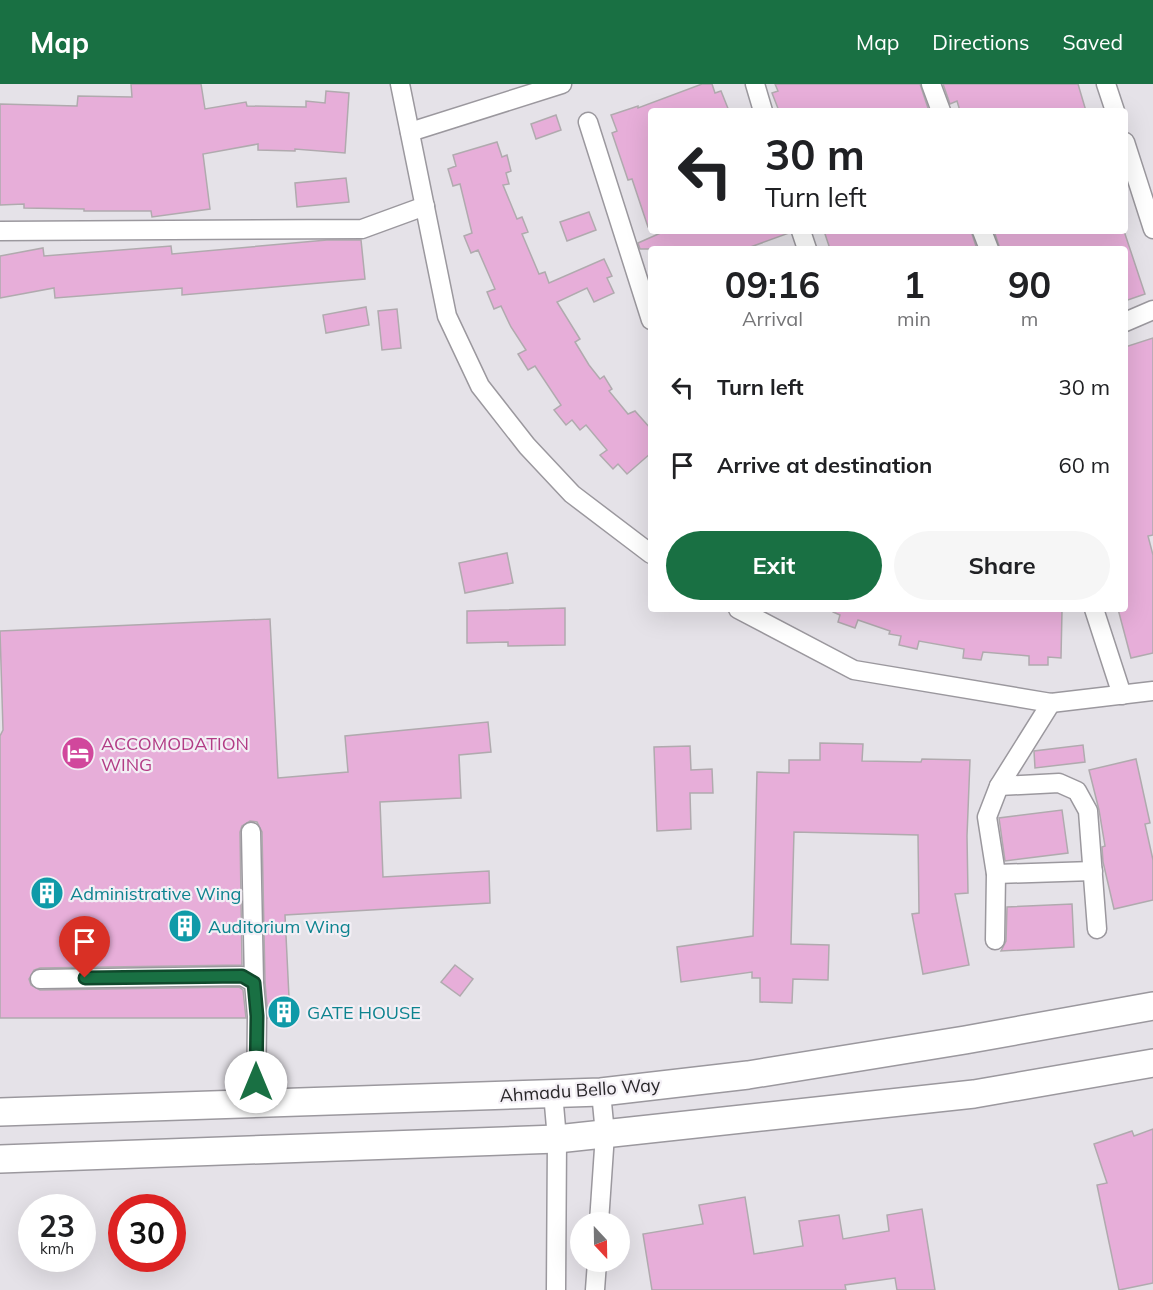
<!DOCTYPE html>
<style>
:root{--surface:#fff;--page:#f6f6f6;--text:#202124;--muted:#757577;--accent:#197043}
body{margin:0;font-family:Mulish,sans-serif;background:var(--page);color:var(--text);height:100vh;display:flex;flex-direction:column;font-size:22px;white-space:nowrap}
*{box-sizing:border-box;margin:0}
p{font-size:20px;color:var(--muted)}
.icon{flex:none;width:33px;height:33px;fill:none;stroke:currentColor;stroke-width:2;stroke-linecap:round;stroke-linejoin:round}
.map{position:relative;flex:1;overflow:hidden}
.side{position:absolute;left:648px;top:162px;width:480px;height:366px;display:flex;flex-direction:column;background:var(--surface);border-radius:6px;box-shadow:0 6px 24px #0002}
.side>*{flex:none}
.banner{position:absolute;left:648px;top:24px;width:480px;height:126px;border-radius:6px;box-shadow:0 6px 24px #0002;background:#fff;color:var(--text);overflow:hidden}
.needle{width:39px;rotate:158deg}
.tools{position:absolute;left:570px;top:1128px;display:grid;gap:12px}
.tools a{display:grid;place-items:center;width:60px;height:60px;border-radius:50%;background:var(--surface);box-shadow:0 6px 24px #0002;font-size:30px}
.speed{position:absolute;left:18px;top:1110px;display:flex;gap:12px;font-size:30px;font-weight:700;text-align:center}
.speed>*{display:grid;place-content:center;width:78px;height:78px;border-radius:50%;background:var(--surface);box-shadow:0 6px 24px #0002;line-height:1}
.speed small{font-size:15px;font-weight:400}
.speed .limit{border:9px solid #d22;background:#fff;color:#111}
.pin{position:absolute;display:grid;place-items:center;width:51px;height:51px;color:#fff;margin:-62px -26px;border-radius:50% 50% 50% 0;rotate:-45deg;box-shadow:0 0 6px #0007}
.pin .icon{rotate:45deg}
.me{position:absolute;width:66px;margin:-33px;rotate:0deg;stroke-linejoin:round;filter:drop-shadow(0 0 4px #0008)}
.turn{display:flex;align-items:center;gap:21px;height:126px;padding:0 18px;font-size:27px}
.turn .icon{width:78px;height:78px;stroke-width:2.5}
.turn b{display:block;font-size:42px;line-height:51px}
.eta{display:flex;justify-content:space-evenly;align-items:center;height:102px;text-align:center}
.eta b{font-size:36px;font-weight:700;line-height:42px}
.button{display:flex;gap:12px;margin-top:auto;padding:12px 18px}
.button a{flex:1;height:69px;border-radius:36px;background:var(--accent);color:#fff;font-size:24px;font-weight:700;line-height:69px;text-align:center}
.button a+a{background:var(--page);color:var(--text)}
ul{padding:0;list-style:none}
li{display:flex;align-items:center;gap:18px;height:78px;padding:0 18px}
li div{flex:1}
li b{display:block;font-size:22px}
li em{font-style:normal}
header{display:flex;align-items:center;gap:36px;box-sizing:border-box;height:84px;padding:0 30px;background:var(--accent);color:#fff}
header strong{font-size:28px}
nav{display:flex;gap:33px;margin-inline-start:auto;font-size:21px}
.map>svg:first-child{display:block}
.building{fill:#e7aed9;stroke:#b0aaae;stroke-width:1.5}
.lines{fill:none;stroke-linecap:round;stroke-linejoin:round}
.minor-casing{stroke:#9b989e;stroke-width:21}
.primary-casing{stroke:#9b989e;stroke-width:30}
.minor{stroke:#fff;stroke-width:18}
.primary{stroke:#fff;stroke-width:27}
.route-casing{stroke:#10492c;stroke-width:15}
.route{stroke:#197043;stroke-width:10}
.labels{text-anchor:middle;dominant-baseline:central;stroke-width:4.5;stroke-linejoin:round;paint-order:stroke}
.hotel-label{font-size:18px;fill:#b23c85;stroke:#f3eff5;text-anchor:start}
.culture-label{font-size:18px;fill:#0d838f;stroke:#f3eff5;text-anchor:start}
.street-label{font-size:18px;fill:#29272a;stroke:#f3eff5}
</style>
<header>
<strong>Map</strong>
<nav><a>Map</a><a>Directions</a><a>Saved</a></nav>
</header>
<div class="map">
<svg width="1153" height="1206" viewBox="0 0 1153 1206">
<rect width="100%" height="100%" fill="#e5e2e8"/>
<g class="building">
<polygon points="131,0 201,0 205,25 246,18 247,22 306,23 306,17 325,19 326,7 349,9 345,69 295,65 295,67 258,66 258,60 203,70 210,125 152,133 151,127 84,127 84,125 24,124 24,120 0,121 0,20 77,22 78,12 132,13"/>
<polygon points="702,0 712,0 715,9 721,7 729,27 651,27 651,143 648,143 632,95 628,96 612,49 617,47 611,31 638,22 638,24"/>
<polygon points="775,0 920,0 929,27 779,27 772,9 778,7"/>
<polygon points="943,0 1078,0 1086,27 960,27 957,17 950,20"/>
<polygon points="556,31 561,46 536,55 531,40"/>
<polygon points="497,58 502,73 507,71 511,87 506,89 509,100 503,101 517,135 522,133 528,148 522,150 539,190 545,188 549,199 604,175 612,192 607,194 614,209 594,218 587,204 557,218 580,255 575,258 589,281 600,295 604,292 612,305 609,307 628,330 635,327 651,345 651,369 627,390 618,380 613,385 600,371 607,366 586,341 580,346 572,336 566,341 554,326 561,321 535,282 528,286 518,270 526,266 511,243 501,222 494,225 487,208 495,205 478,166 471,169 464,152 472,149 460,100 453,102 448,85 456,82 453,71"/>
<polygon points="346,94 349,118 297,123 295,99"/>
<polygon points="589,128 596,146 567,157 560,138"/>
<polygon points="665,147 789,147 789,149 745,165 640,165 638,159"/>
<polygon points="824,147 971,147 977,165 830,165"/>
<polygon points="994,147 1124,147 1145,210 1125,217 1125,165 1000,165"/>
<polygon points="327,156 361,156 365,195 182,211 182,204 55,214 54,204 0,214 0,172 43,164 44,172 171,162 172,170"/>
<polygon points="366,223 369,241 326,249 323,231"/>
<polygon points="397,225 401,264 382,266 378,227"/>
<polygon points="1153,254 1153,451 1148,452 1153,471 1153,569 1131,574 1118,525 1125,525 1125,263"/>
<polygon points="507,469 513,499 465,509 459,479"/>
<polygon points="565,524 565,561 508,562 508,558 467,559 467,527"/>
<polygon points="833,525 1051,525 1051,527 1062,527 1061,574 1048,573 1048,581 1029,581 1029,572 983,568 981,576 963,574 964,565 919,557 917,565 899,561 901,552 889,550 890,547 858,536 855,544 838,538 840,531 833,528"/>
<polygon points="270,535 278,694 348,688 345,652 488,638 491,668 459,671 461,714 380,718 383,793 489,787 490,819 285,831 290,934 268,934 265,898 262,748 257,738 250,737 242,742 240,748 242,881 40,884 34,886 29,895 31,901 40,906 239,903 243,906 246,934 0,934 0,652 3,646 0,547"/>
<polygon points="820,659 863,660 862,677 921,678 922,675 970,676 967,752 968,809 955,810 969,881 923,890 912,830 919,829 918,751 794,748 791,860 829,861 828,896 793,895 792,919 760,918 760,894 752,894 752,888 681,898 677,863 753,852 757,688 789,689 789,676 820,676"/>
<polygon points="1083,661 1085,678 1035,684 1034,667"/>
<polygon points="690,662 691,686 712,685 713,709 690,709 691,745 657,747 654,663"/>
<polygon points="1136,675 1150,739 1145,740 1153,776 1153,816 1114,825 1103,778 1102,763 1105,762 1099,726 1089,686"/>
<polygon points="1062,726 1068,769 1005,777 999,734"/>
<polygon points="1072,820 1074,863 1001,867 1006,857 1007,823"/>
<polygon points="455,881 473,895 460,912 441,898"/>
<polygon points="1153,1045 1153,1199 1119,1206 1097,1101 1107,1099 1094,1060 1132,1047 1134,1052"/>
<polygon points="745,1113 754,1170 803,1162 799,1137 839,1131 843,1155 889,1147 887,1131 922,1125 935,1206 897,1206 895,1194 845,1201 846,1206 652,1206 643,1150 703,1140 699,1121"/>
</g>
<g class="lines">
<defs>
<g id="minor">
<polyline points="400,0 447,232 480,302 527,362 572,410 651,470"/>
<polyline points="755,0 763,27"/>
<polyline points="931,0 941,27"/>
<polyline points="1106,0 1115,27"/>
<polyline points="588,38 651,236"/>
<polyline points="410,48 562,0"/>
<polyline points="1125,58 1153,145"/>
<polyline points="0,147 362,145 425,122"/>
<polyline points="801,147 807,165"/>
<polyline points="982,147 989,165"/>
<polyline points="1125,238 1153,226"/>
<polyline points="738,525 854,586 1051,619 1153,607"/>
<polyline points="1094,525 1122,611"/>
<polyline points="999,702 1059,699 1077,707 1088,727 1097,845"/>
<polyline points="251,748 254,899"/>
<polyline points="996,790 1093,787"/>
<polyline points="995,856 996,790 987,733 999,702 1051,619"/>
<polyline points="40,895 242,892 254,899 257,932 256,1020"/>
<polyline points="553,1009 557,1055 556,1206"/>
<polyline points="599,1138 605,1050 601,1008"/>
<polyline points="595,1206 597,1178"/>
</g>
<g id="primary">
<polyline points="0,1028 601,1008 748,991 965,956 1153,922"/>
<polyline points="0,1075 557,1055 974,1010 1153,979"/>
</g>
</defs>
<use href="#minor" class="minor-casing"/>
<use href="#primary" class="primary-casing"/>
<use href="#minor" class="minor"/>
<use href="#primary" class="primary"/>
</g>
<g class="lines">
<defs>
<polyline id="route" points="85,894 242,892 254,899 257,932 256,998"/>
</defs>
<use href="#route" class="route-casing"/>
<use href="#route" class="route"/>
</g>
<defs>
<symbol id="hotel-disc" viewBox="-11 -11 22 22"><circle r="9.5" fill="#d1479c" stroke="#f3eff5"/><path d="M-6-4.5h1.5V1H6V5H4.5V3h-9V5H-6ZM-4 0a1.8 1.8 0 1 1 3.6 0ZM.5 0V-2.5h3Q6-2.5 6 0Z" fill="#fff"/></symbol>
<symbol id="building-disc" viewBox="-11 -11 22 22"><circle r="9.5" fill="#0f9aa8" stroke="#f3eff5"/><path d="M-4-6H4V6H1V3H-1V6H-4ZM-2.5-4.3h1.7v1.8h-1.7ZM.8-4.3h1.7v1.8H.8ZM-2.5-1h1.7V.8h-1.7ZM.8-1h1.7V.8H.8Z" fill="#fff"/></symbol>
</defs>
<g fill-rule="evenodd">
<use href="#hotel-disc" x="59" y="650" width="38" height="38"/>
<use href="#building-disc" x="28" y="790" width="38" height="38"/>
<use href="#building-disc" x="166" y="823" width="38" height="38"/>
<use href="#building-disc" x="265" y="909" width="38" height="38"/>
</g>
<g class="labels">
<g class="hotel-label">
<text x="101" y="659">ACCOMODATION<tspan x="101" dy="21">WING</tspan></text>
</g>
<g class="culture-label">
<text x="70" y="809">Administrative Wing</text>
<text x="208" y="842">Auditorium Wing</text>
<text x="307" y="928">GATE HOUSE</text>
</g>
<g class="street-label">
<text transform="translate(580 1006) rotate(-4)">Ahmadu Bello Way</text>
</g>
</g>
</svg>
<div class="tools">
<a><svg class="needle" viewBox="-14 -14 28 28"><path d="M0-13l5 13h-10z" fill="#e53935"/><path d="M0 13l5-13h-10z" fill="#757577"/></svg></a>
</div>
<div class="speed"><div>23<small>km/h</small></div><div class="limit">30</div></div>
<div class="pin" style="left:85px;top:894px;background:#d93025"><svg class="icon" aria-label="arrive" viewBox="0 0 24 24"><path d="M6 21V4h12l-3 4 3 4H6"/></svg></div>
<svg class="me" style="left:256px;top:998px" viewBox="-20 -20 40 40"><circle r="19" fill="#fff"/><path d="M0-13L10 11 0 6-10 11z" fill="#197043"/></svg>
<div class="banner">
<div class="turn"><svg class="icon" aria-label="left" viewBox="0 0 24 24"><path d="M17 20v-9H6M10 6l-5 5 5 5"/></svg><div><b>30 m</b>Turn left</div></div>
</div>
<section class="side">
<div class="eta">
<div><b>09:16</b><p>Arrival</p></div>
<div><b>1</b><p>min</p></div>
<div><b>90</b><p>m</p></div>
</div>
<ul>
<li><svg class="icon" aria-label="left" viewBox="0 0 24 24"><path d="M17 20v-9H6M10 6l-5 5 5 5"/></svg><div><b>Turn left</b></div><em>30 m</em></li>
<li><svg class="icon" aria-label="arrive" viewBox="0 0 24 24"><path d="M6 21V4h12l-3 4 3 4H6"/></svg><div><b>Arrive at destination</b></div><em>60 m</em></li>
</ul>
<div class="button"><a>Exit</a><a>Share</a></div>
</section>
</div>
